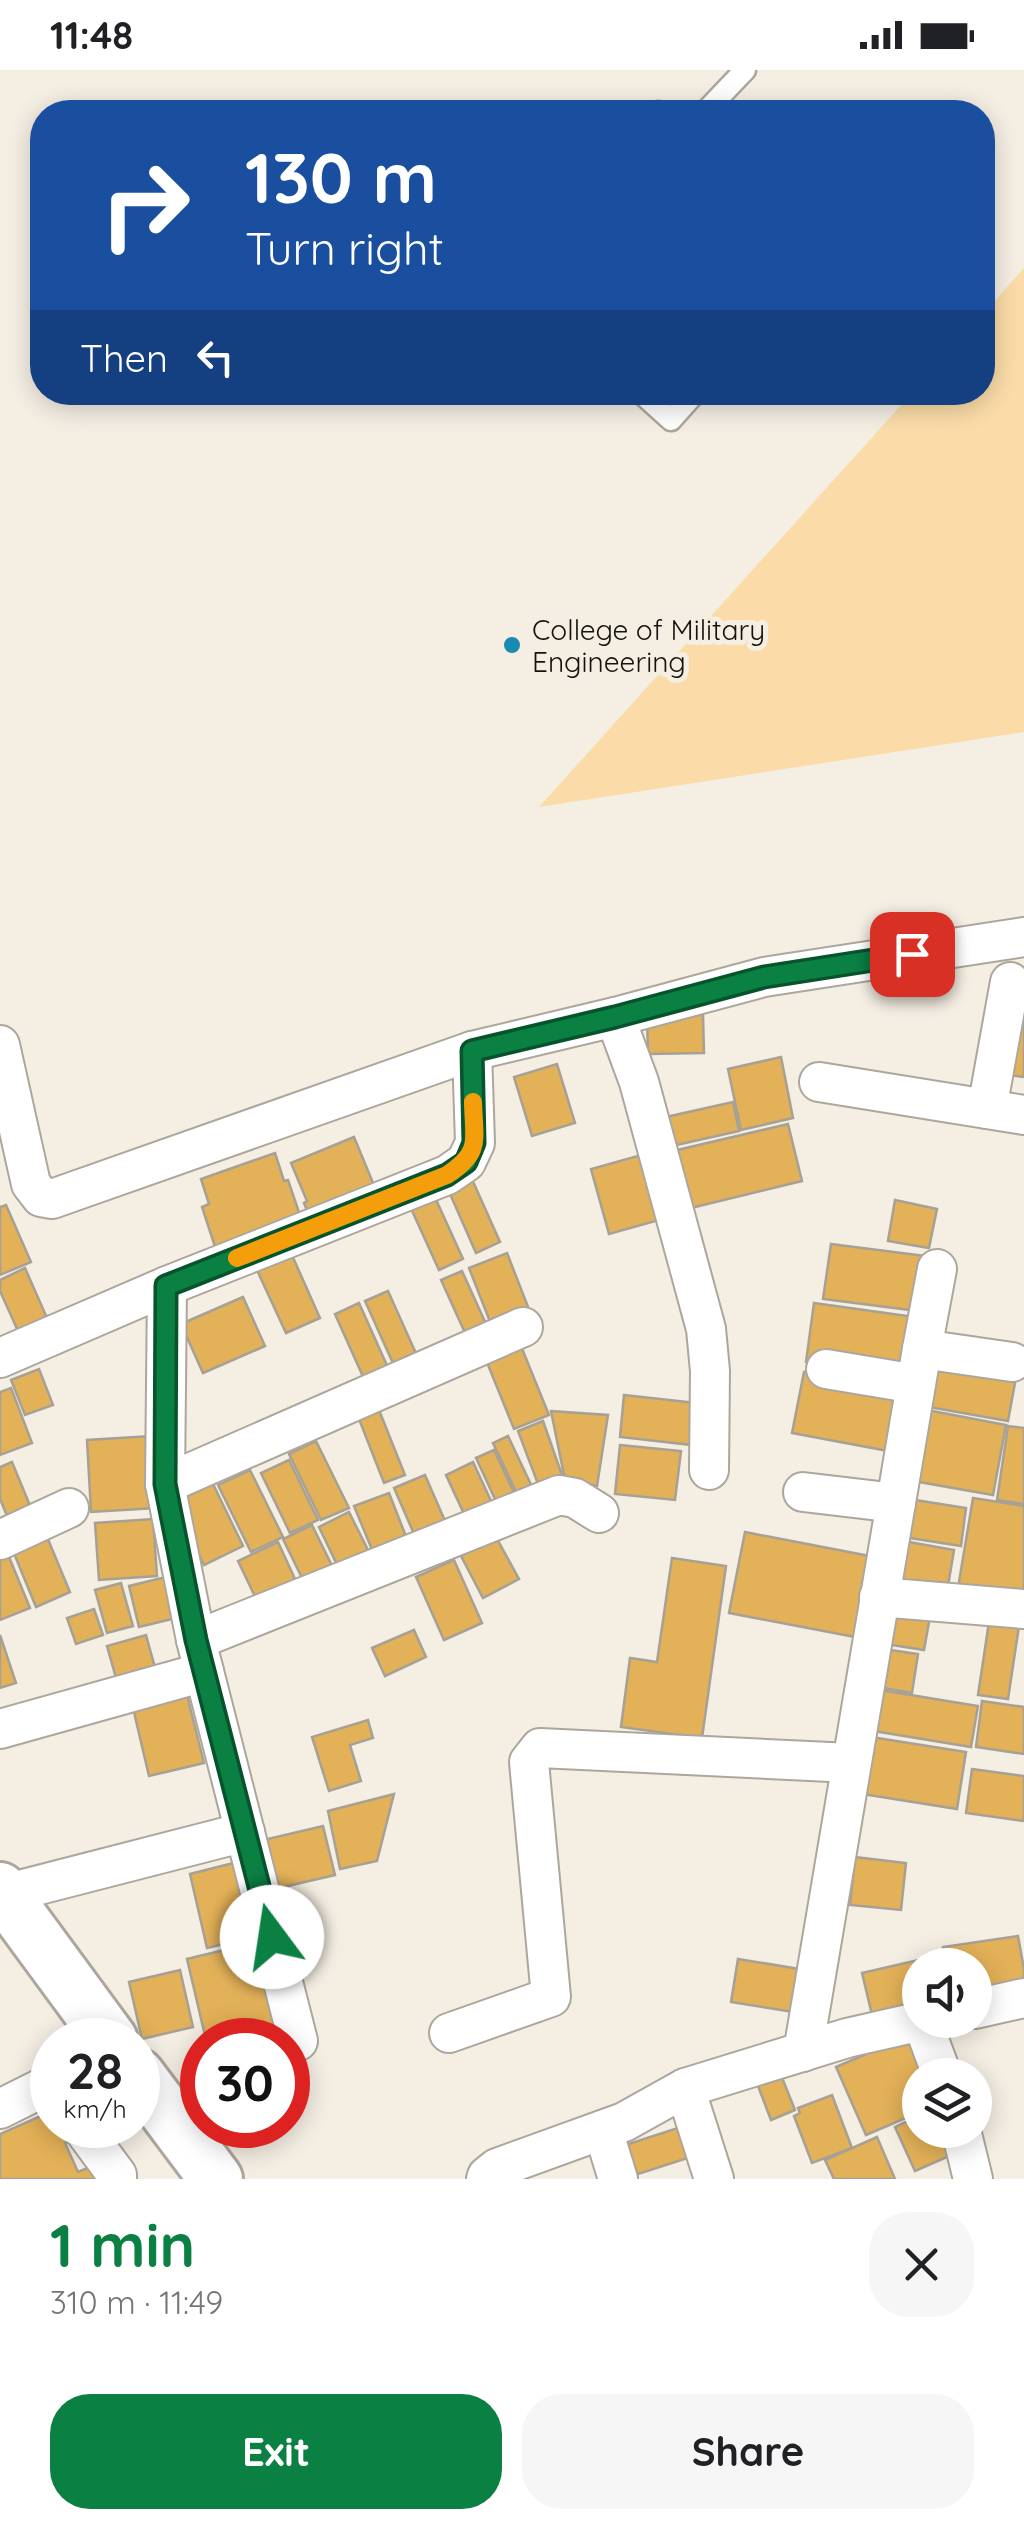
<!DOCTYPE html>
<meta charset="utf-8">
<style>
:root{--surface:#fff;--page:#f6f6f6;--text:#202124;--muted:#757577;--accent:#0b8043}
body{margin:0;font-family:Quicksand,sans-serif;background:var(--page);color:var(--text);height:100vh;display:flex;flex-direction:column;font-size:38px;white-space:nowrap}
*{box-sizing:border-box;margin:0}
p{font-size:32px;color:var(--muted)}
.icon{flex:none;width:55px;height:55px;fill:none;stroke:currentColor;stroke-width:2;stroke-linecap:round;stroke-linejoin:round}
.map{position:relative;height:2109px;overflow:hidden}
.panel{display:flex;flex-direction:column;background:var(--surface);flex:1}
.panel>*{flex:none}
.banner{position:absolute;left:30px;top:30px;width:965px;height:305px;border-radius:40px;box-shadow:0 5px 25px #0003;background:#1a4fa0;color:#fff;overflow:hidden}
.controls{position:absolute;left:902px;top:1878px;display:grid;gap:20px}
.controls a{display:grid;place-items:center;width:90px;height:90px;border-radius:50%;background:var(--surface);box-shadow:0 5px 25px #0003;font-size:50px}
.speed{position:absolute;left:30px;top:1948px;display:flex;gap:20px;font-size:50px;font-weight:700;text-align:center}
.speed>*{display:grid;place-content:center;width:130px;height:130px;border-radius:50%;background:var(--surface);box-shadow:0 5px 25px #0003;line-height:1}
.speed small{font-size:25px;font-weight:400}
.speed .limit{border:15px solid #d22;background:#fff;color:#111}
.pin{position:absolute;display:grid;place-items:center;width:85px;height:85px;color:#fff;margin:-42px;border-radius:20px;box-shadow:0 5px 15px #0006}
.me{position:absolute;width:110px;margin:-55px;rotate:346deg;stroke-linejoin:round;filter:drop-shadow(0 0 8px #0008)}
.turn{display:flex;align-items:center;gap:35px;height:210px;padding:0 50px;font-size:45px}
.turn .icon{width:130px;height:130px;stroke-width:2.5}
.turn b{display:block;font-size:70px;line-height:85px}
.then{display:flex;align-items:center;height:95px;padding:0 50px;background:#0003;gap:20px;font-size:38px}
.round{display:grid;place-items:center;flex:none;width:105px;height:105px;border-radius:40px;background:var(--page)}
.overview{display:flex;align-items:center;justify-content:space-between;height:170px;padding:0 50px}
h1{font-size:60px;font-weight:800;line-height:75px;color:var(--accent)}
.primary-button{display:flex;gap:20px;margin-top:auto;padding:20px 50px}
.primary-button a{flex:1;height:115px;border-radius:40px;background:var(--accent);color:#fff;font-size:40px;font-weight:800;line-height:115px;text-align:center}
.primary-button a+a{background:var(--page);color:var(--text)}
.status{display:flex;justify-content:space-between;align-items:center;height:70px;padding:0 50px;background:var(--surface);direction:ltr}
.status svg{height:28px;fill:currentColor}
.map>svg:first-child{display:block}
.green{fill:#fbdca8}
.building{fill:#e3b158;stroke:#a6a095;stroke-width:2.5}
.lines{fill:none;stroke-linecap:round;stroke-linejoin:round}
.lane-casing{stroke:#ada69c;stroke-width:25}
.street-casing{stroke:#ada69c;stroke-width:42}
.secondary-casing{stroke:#ada69c;stroke-width:58}
.lane{stroke:#fff;stroke-width:20}
.street{stroke:#fff;stroke-width:38}
.secondary{stroke:#fff;stroke-width:52}
.route-casing{stroke:#07532c;stroke-width:25}
.route{stroke:#0b8043;stroke-width:18}
.slow{stroke:#f59e0b;stroke-width:18}
.poi-dot{fill:#178cb0;stroke:#f5eee3;stroke-width:4}
.labels{text-anchor:middle;dominant-baseline:central;stroke-width:10;stroke-linejoin:round;paint-order:stroke}
.poi-label{font-size:28px;fill:#15130f;stroke:#f5eee3;text-anchor:start}
</style>
<div class="status"><b>11:48</b><svg viewBox="0 0 49 12"><path d="M0 12V9h3v3zM5 12V6h3v6zM10 12V3h3v9zM15 12V0h3v12zM26 1h20v11H26zM47 4h2v5h-2z"/></svg></div>
<div class="map">
<svg width="1024" height="2109" viewBox="0 0 1024 2109">
<rect width="100%" height="100%" fill="#f5eee3"/>
<polygon class="green" points="1024,198 1024,662 539,737 912,323 982,322 983,244"/>
<g class="building">
<polygon points="703,945 704,983 648,984 647,947"/>
<polygon points="1010,947 1024,949 1024,1007 1002,1004"/>
<polygon points="781,987 793,1048 741,1060 728,999"/>
<polygon points="557,994 575,1053 532,1066 514,1007"/>
<polygon points="733,1032 739,1061 672,1076 666,1047"/>
<polygon points="788,1054 802,1111 683,1140 669,1082"/>
<polygon points="354,1067 376,1120 310,1148 304,1133 307,1131 291,1093"/>
<polygon points="652,1082 670,1147 609,1164 591,1099"/>
<polygon points="275,1083 284,1111 288,1110 303,1154 217,1183 202,1137 209,1134 201,1109"/>
<polygon points="471,1107 500,1172 476,1183 447,1117"/>
<polygon points="433,1123 463,1189 439,1200 409,1134"/>
<polygon points="895,1130 937,1139 929,1178 888,1171"/>
<polygon points="6,1135 31,1192 0,1205 0,1137"/>
<polygon points="831,1174 926,1186 918,1241 823,1229"/>
<polygon points="291,1183 320,1248 286,1263 256,1198"/>
<polygon points="507,1183 532,1247 494,1262 469,1198"/>
<polygon points="25,1198 51,1257 22,1270 0,1221 0,1210"/>
<polygon points="462,1201 492,1267 471,1276 441,1210"/>
<polygon points="388,1221 419,1290 396,1300 365,1231"/>
<polygon points="243,1227 265,1276 203,1303 181,1254"/>
<polygon points="359,1233 389,1300 365,1311 335,1244"/>
<polygon points="814,1233 915,1247 906,1306 806,1292"/>
<polygon points="521,1276 549,1345 514,1359 486,1290"/>
<polygon points="932,1287 1017,1302 1008,1351 923,1336"/>
<polygon points="39,1299 53,1335 25,1345 11,1310"/>
<polygon points="804,1302 900,1319 888,1381 792,1363"/>
<polygon points="11,1318 32,1373 0,1385 0,1322"/>
<polygon points="624,1325 697,1333 692,1375 620,1367"/>
<polygon points="377,1335 405,1405 384,1413 357,1344"/>
<polygon points="927,1340 1006,1355 993,1425 913,1411"/>
<polygon points="551,1341 608,1345 597,1416 565,1410"/>
<polygon points="543,1351 562,1405 538,1414 518,1361"/>
<polygon points="1008,1356 1024,1358 1024,1434 997,1430"/>
<polygon points="151,1366 156,1438 91,1442 87,1370"/>
<polygon points="508,1366 533,1419 518,1426 493,1373"/>
<polygon points="316,1371 349,1438 321,1450 289,1384"/>
<polygon points="620,1375 681,1381 675,1430 615,1424"/>
<polygon points="494,1380 518,1431 500,1440 476,1388"/>
<polygon points="289,1390 318,1450 290,1463 261,1403"/>
<polygon points="12,1392 36,1450 13,1460 0,1429 0,1397"/>
<polygon points="473,1392 498,1446 471,1459 446,1405"/>
<polygon points="250,1400 283,1467 251,1482 218,1415"/>
<polygon points="425,1405 449,1460 418,1473 394,1418"/>
<polygon points="213,1414 243,1476 204,1495 174,1433"/>
<polygon points="389,1423 409,1474 375,1487 354,1436"/>
<polygon points="973,1428 1024,1436 1024,1529 958,1518"/>
<polygon points="909,1429 966,1438 961,1476 903,1467"/>
<polygon points="349,1442 371,1486 340,1501 319,1457"/>
<polygon points="153,1449 157,1506 99,1510 95,1453"/>
<polygon points="312,1455 335,1502 306,1516 283,1469"/>
<polygon points="745,1462 875,1487 860,1568 729,1543"/>
<polygon points="47,1467 70,1522 36,1537 13,1481"/>
<polygon points="496,1467 519,1509 483,1528 461,1486"/>
<polygon points="898,1470 954,1480 947,1522 891,1512"/>
<polygon points="278,1472 300,1520 261,1539 238,1491"/>
<polygon points="7,1482 30,1538 0,1550 0,1485"/>
<polygon points="672,1488 726,1496 702,1668 621,1657 630,1588 657,1592"/>
<polygon points="454,1490 482,1553 444,1570 416,1507"/>
<polygon points="166,1507 176,1548 139,1557 129,1516"/>
<polygon points="121,1513 133,1556 107,1563 95,1520"/>
<polygon points="886,1534 931,1541 924,1580 879,1573"/>
<polygon points="94,1539 103,1565 76,1574 67,1548"/>
<polygon points="989,1552 1019,1556 1008,1629 978,1625"/>
<polygon points="414,1560 426,1587 385,1606 372,1578"/>
<polygon points="0,1565 16,1613 0,1618"/>
<polygon points="146,1565 159,1612 120,1622 107,1576"/>
<polygon points="877,1578 918,1584 912,1623 871,1616"/>
<polygon points="868,1618 978,1636 971,1677 861,1659"/>
<polygon points="187,1625 204,1693 149,1706 133,1638"/>
<polygon points="982,1631 1024,1637 1024,1684 976,1677"/>
<polygon points="368,1650 373,1668 350,1675 361,1711 329,1721 312,1667"/>
<polygon points="865,1666 966,1682 957,1739 856,1723"/>
<polygon points="972,1699 1024,1706 1024,1751 966,1743"/>
<polygon points="394,1724 377,1791 340,1799 328,1741"/>
<polygon points="323,1756 335,1805 262,1822 251,1773"/>
<polygon points="855,1787 906,1793 901,1840 850,1835"/>
<polygon points="249,1789 266,1864 207,1878 190,1804"/>
<polygon points="1018,1866 1024,1899 1024,1912 975,1922 975,1895 942,1895 943,1877"/>
<polygon points="261,1871 281,1955 218,1970 206,1970 187,1889"/>
<polygon points="940,1885 939,1895 920,1895 920,1938 873,1949 862,1903"/>
<polygon points="738,1889 806,1900 800,1943 731,1932"/>
<polygon points="180,1900 193,1957 142,1969 129,1912"/>
<polygon points="908,1966 925,2005 920,2005 920,2042 866,2065 836,1997"/>
<polygon points="779,2000 795,2040 771,2050 755,2008"/>
<polygon points="832,2025 852,2078 812,2093 794,2046 800,2043 798,2038"/>
<polygon points="52,2041 52,2055 71,2055 77,2068 65,2073 78,2102 90,2097 95,2109 0,2109 0,2064"/>
<polygon points="920,2045 920,2060 948,2060 958,2082 915,2101 895,2057"/>
<polygon points="684,2056 694,2086 632,2106 622,2076"/>
<polygon points="877,2067 895,2109 834,2109 825,2090"/>
</g>
<g class="lines">
<defs>
<g id="lane">
<polyline points="658,42 659,42"/>
<polyline points="705,42 745,0"/>
<polyline points="640,322 671,350 696,322"/>
</g>
<g id="street">
<polyline points="615,947 764,907 1024,867"/>
<polyline points="0,975 31,1114 41,1127 52,1129 472,981"/>
<polyline points="819,1012 1024,1045"/>
<polyline points="987,1039 1010,912"/>
<polyline points="167,1216 165,1414 196,1570 298,1971"/>
<polyline points="922,1279 1012,1292"/>
<polyline points="0,1288 167,1216 447,1105 466,1092 475,1073 472,981 615,947 639,1012 706,1259 710,1301 709,1400"/>
<polyline points="826,1299 916,1314"/>
<polyline points="165,1414 523,1257"/>
<polyline points="803,1422 896,1433"/>
<polyline points="0,1470 69,1438"/>
<polyline points="879,1527 1024,1539"/>
<polyline points="196,1570 559,1425 575,1428 599,1443"/>
<polyline points="0,1659 204,1602"/>
<polyline points="4,1824 245,1762"/>
<polyline points="975,1939 1024,1928"/>
<polyline points="922,1951 942,2005"/>
<polyline points="449,1963 551,1927 529,1692 540,1678 851,1693"/>
<polyline points="803,1982 922,1279 937,1199"/>
<polyline points="0,2039 52,2013"/>
<polyline points="80,2055 117,2105 117,2109"/>
<polyline points="603,2060 618,2109"/>
<polyline points="961,2060 973,2109"/>
<polyline points="486,2109 487,2106 497,2098 624,2052 685,2018"/>
<polyline points="714,2109 685,2018 847,1968 926,1950"/>
</g>
<g id="secondary">
<polyline points="0,1819 111,1970"/>
<polyline points="138,2005 216,2109"/>
</g>
</defs>
<use href="#lane" class="lane-casing"/>
<use href="#street" class="street-casing"/>
<use href="#secondary" class="secondary-casing"/>
<use href="#lane" class="lane"/>
<use href="#street" class="street"/>
<use href="#secondary" class="secondary"/>
</g>
<g class="lines">
<defs>
<polyline id="route" points="272,1867 196,1570 165,1414 166,1216 447,1105 466,1092 474,1073 472,981 615,947 764,907 912,884"/>
</defs>
<use href="#route" class="route-casing"/>
<use href="#route" class="route"/>
<path class="slow" d="M237,1188L447,1105C482,1082 474,1071 473,1032"/>
</g>
<circle class="poi-dot" cx="512" cy="575" r="10"/>
<g class="labels">
<g class="poi-label">
<text x="532" y="559">College of Military<tspan x="532" dy="32">Engineering</tspan></text>
</g>
</g>
</svg>
<div class="controls">
<a><svg class="icon" aria-label="sound" viewBox="0 0 24 24"><path d="M4 9h4l5-4v14l-5-4H4zM17 9q2 3 0 6"/></svg></a>
<a><svg class="icon" aria-label="layers" viewBox="0 0 24 24"><path d="M12 4l9 5-9 5-9-5zM3 14l9 5 9-5"/></svg></a>
</div>
<div class="speed"><div>28<small>km/h</small></div><div class="limit">30</div></div>
<div class="pin" style="left:912px;top:884px;background:#d93025"><svg class="icon" aria-label="arrive" viewBox="0 0 24 24"><path d="M6 21V4h12l-3 4 3 4H6"/></svg></div>
<svg class="me" style="left:272px;top:1867px" viewBox="-20 -20 40 40"><circle r="19" fill="#fff"/><path d="M0-13L10 11 0 6-10 11z" fill="#0b8043"/></svg>
<div class="banner">
<div class="turn"><svg class="icon" aria-label="right" viewBox="0 0 24 24"><path d="M7 20v-9h11M14 6l5 5-5 5"/></svg><div><b>130 m</b>Turn right</div></div>
<div class="then">Then<svg class="icon" aria-label="left" viewBox="0 0 24 24"><path d="M17 20v-9H6M10 6l-5 5 5 5"/></svg></div>
</div>
</div>
<section class="panel">
<div class="overview"><div><h1>1 min</h1><p>310 m · 11:49</p></div><a class="round"><svg class="icon" aria-label="close" viewBox="0 0 24 24"><path d="M6 6l12 12M18 6L6 18"/></svg></a></div>
<div class="primary-button"><a>Exit</a><a>Share</a></div>
</section>
